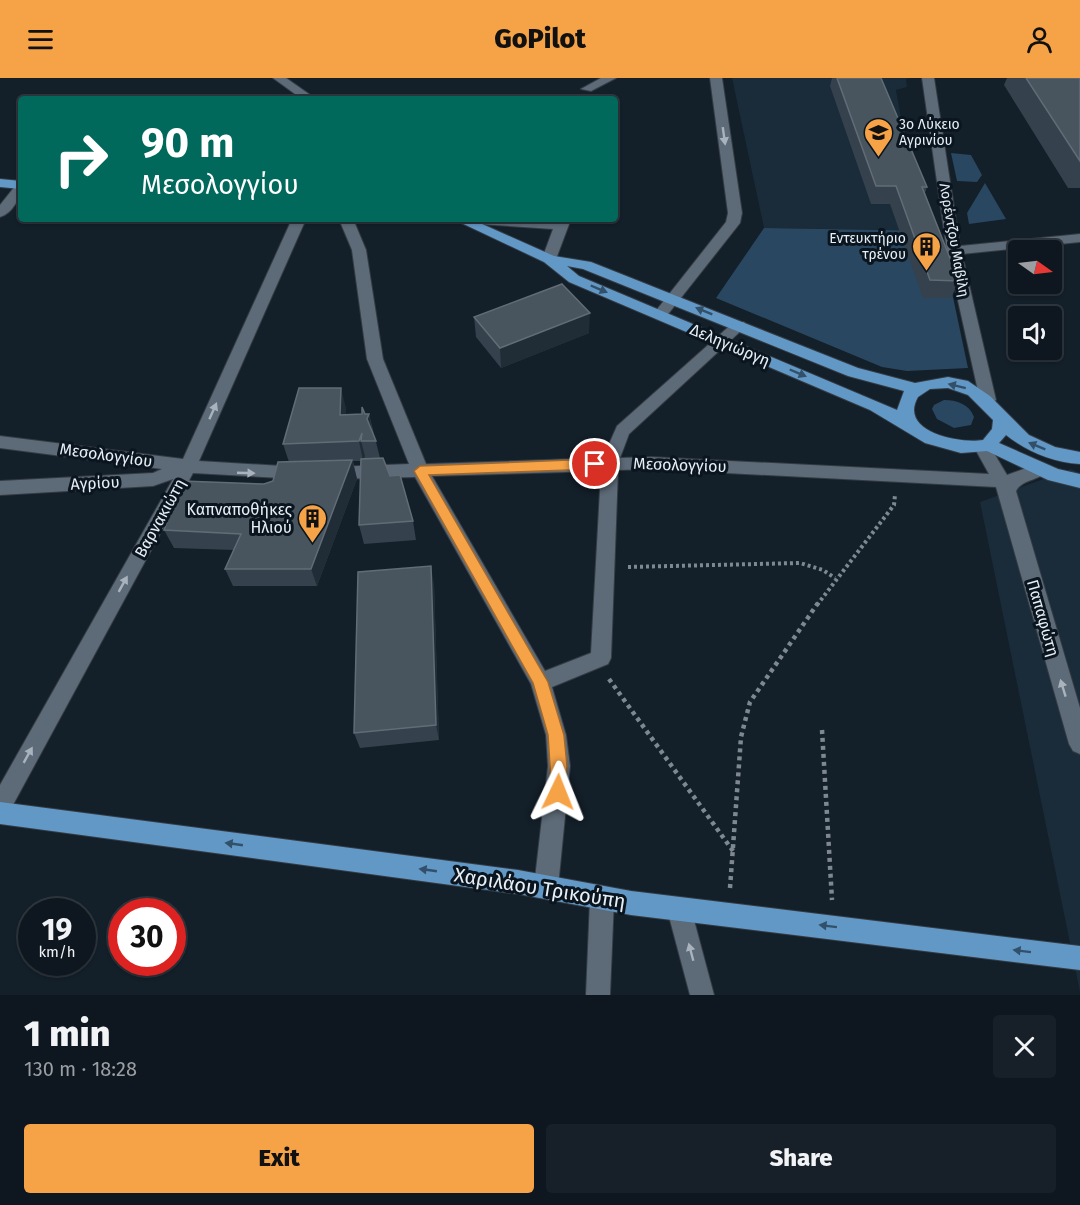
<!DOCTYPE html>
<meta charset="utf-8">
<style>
:root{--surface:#0e171f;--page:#172028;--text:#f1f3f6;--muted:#9b9fa4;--line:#2e363d;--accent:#f6a246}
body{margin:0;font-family:"Fira Sans",sans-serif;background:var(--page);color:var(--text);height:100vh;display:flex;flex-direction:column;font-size:22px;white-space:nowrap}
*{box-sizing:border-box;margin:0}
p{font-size:20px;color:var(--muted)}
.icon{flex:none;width:33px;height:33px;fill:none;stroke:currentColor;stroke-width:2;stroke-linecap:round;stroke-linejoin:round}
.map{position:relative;height:917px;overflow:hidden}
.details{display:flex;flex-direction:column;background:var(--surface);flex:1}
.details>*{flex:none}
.top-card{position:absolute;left:18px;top:18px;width:600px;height:126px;border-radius:6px;box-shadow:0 2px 4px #0004,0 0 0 2px var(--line);background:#00695c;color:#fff;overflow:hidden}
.needle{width:39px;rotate:104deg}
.buttons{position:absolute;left:1008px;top:162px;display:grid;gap:12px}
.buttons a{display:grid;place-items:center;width:54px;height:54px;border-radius:6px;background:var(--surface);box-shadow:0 2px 4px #0004,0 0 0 2px var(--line);font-size:30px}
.speed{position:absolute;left:18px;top:820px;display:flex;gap:12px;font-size:30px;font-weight:700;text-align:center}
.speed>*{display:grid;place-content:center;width:78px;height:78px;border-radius:50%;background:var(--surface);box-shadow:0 2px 4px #0004,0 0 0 2px var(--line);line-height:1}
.speed small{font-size:15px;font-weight:400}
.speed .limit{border:9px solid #d22;background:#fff;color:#111}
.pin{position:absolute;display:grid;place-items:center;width:51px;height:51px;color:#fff;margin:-26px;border:3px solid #fff;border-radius:50%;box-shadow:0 2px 6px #0007}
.me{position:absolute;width:66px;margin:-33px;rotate:2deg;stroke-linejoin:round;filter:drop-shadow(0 0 4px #0008)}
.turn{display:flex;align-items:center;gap:21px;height:126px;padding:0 24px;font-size:27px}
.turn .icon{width:78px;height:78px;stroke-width:2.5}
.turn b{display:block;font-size:42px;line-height:51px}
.round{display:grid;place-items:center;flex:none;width:63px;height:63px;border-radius:6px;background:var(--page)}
.overview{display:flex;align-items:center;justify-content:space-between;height:102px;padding:0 24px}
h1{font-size:36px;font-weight:800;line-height:45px}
.action{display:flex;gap:12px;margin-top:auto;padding:12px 24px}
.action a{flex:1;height:69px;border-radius:6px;background:var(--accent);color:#111;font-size:24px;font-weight:800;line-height:69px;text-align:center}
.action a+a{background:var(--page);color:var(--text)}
header{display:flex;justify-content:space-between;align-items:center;height:78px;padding:0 24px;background:var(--accent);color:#111;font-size:27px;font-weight:800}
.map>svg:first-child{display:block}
.built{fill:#1a2b39}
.green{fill:#294760}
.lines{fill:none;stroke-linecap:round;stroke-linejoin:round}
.minor-casing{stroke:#343b43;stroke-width:2}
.major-casing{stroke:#343b43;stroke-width:2}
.path-far1{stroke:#7e8890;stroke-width:4;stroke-dasharray:3 3;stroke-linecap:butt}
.path{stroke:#7e8890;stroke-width:4.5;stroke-dasharray:4 4;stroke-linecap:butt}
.minor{fill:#5d6a77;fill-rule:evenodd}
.major{fill:#6298c6;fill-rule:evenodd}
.wall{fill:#35414c}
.shaded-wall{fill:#202c36}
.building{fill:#48545e;stroke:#616c76;stroke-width:1.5}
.oneway{fill:#a9b3bd}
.oneway2{fill:#32506a}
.route{fill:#f6a246;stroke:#a0692e;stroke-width:1.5}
.labels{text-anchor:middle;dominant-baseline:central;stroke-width:6;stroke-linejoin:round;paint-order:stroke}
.far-poi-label{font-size:14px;fill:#e7eff6;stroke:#0a151f;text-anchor:start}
.far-street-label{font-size:14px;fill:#e7eff6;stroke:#0a151f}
.street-label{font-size:16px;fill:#e7eff6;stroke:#0a151f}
.poi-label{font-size:16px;fill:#e7eff6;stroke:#0a151f;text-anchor:end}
.near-street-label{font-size:20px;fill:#e7eff6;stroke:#0a151f}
</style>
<header><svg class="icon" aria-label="menu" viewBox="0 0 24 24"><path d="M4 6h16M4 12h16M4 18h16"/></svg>GoPilot<svg class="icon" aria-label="person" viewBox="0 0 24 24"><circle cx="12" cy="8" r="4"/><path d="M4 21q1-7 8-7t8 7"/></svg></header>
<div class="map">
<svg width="1080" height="917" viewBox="0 0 1080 917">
<rect width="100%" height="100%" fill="#131f29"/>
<g class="built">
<polygon points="732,0 911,0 906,1 907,9 896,12 904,56 939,153 764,150"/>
<polygon points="1071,391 1080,395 1080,914 980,424"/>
</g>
<g class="green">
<polygon points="951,75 971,77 982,97 977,104 957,103"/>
<polygon points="985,105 1006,141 969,146 967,135"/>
<polygon points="764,150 939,153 968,290 907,293 882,289 716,220"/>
<path d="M944,322C957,322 969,326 974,339L971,347L954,350L937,341L932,331L934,327Z"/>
</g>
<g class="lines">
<defs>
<g id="minor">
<polygon points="273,0 286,0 316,21 302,21"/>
<polygon points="601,0 616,0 591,13 581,11"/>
<polygon points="710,0 722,0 742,135 740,145 665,240 660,242 653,237 655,234 726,144 728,135"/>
<polygon points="922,0 934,0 960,168 1080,156 1080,164 962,176 996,322 988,328 980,322 947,173"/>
<path d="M21,106C21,119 13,135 0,139V127L16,107Z"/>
<polygon points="292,141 306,141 199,383 299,389 305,390 308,395 305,400 299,401 193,395 8,736 0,739 0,707 173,401 153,408 0,417 0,403 153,395 162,391 0,370 0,358 183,381"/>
<path d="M339,141H353L366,172L383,281L426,386L603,380L617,348L734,244H744L746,247L744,250L629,356L620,380L650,379L989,396L974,369L982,363L988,365L1007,397L1040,385L1046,386L1048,391C1042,403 1023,400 1016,413L1080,630V676L1073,673L1069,666L996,409L650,391L618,392L611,580L608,586L552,609L566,657L570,688L558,809L554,817L546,821L538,817L534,809L548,688L546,657L531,606L415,399L333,401L327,400L324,395L327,390L333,389L409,386L367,281L352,172ZM601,393L591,575L545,593L432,398Z"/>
<polygon points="457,141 556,144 557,141 571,141 556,181 549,185 542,181 553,151 464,145"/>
<polygon points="602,809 610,813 614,821 610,917 586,917 590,821 594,813"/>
<polygon points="679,819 687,823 691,831 714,917 690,917 667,831 671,823"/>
</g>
<g id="major">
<polygon points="0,101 21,103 21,111 0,109"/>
<path d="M453,141H471L554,178L591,184L858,290L915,305L948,299L968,303L990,318L1029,357L1055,369L1080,374V386C1052,384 1028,374 1006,357L999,365L1058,391L1080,396V410L1048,402L987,373L961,375L925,365L870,332L569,204L544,184ZM567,188L583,191L848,298L904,313L897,332L579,198ZM948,310L968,317L993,342L992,351L983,362C959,366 898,354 918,319L930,311Z"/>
<polygon points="0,724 518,792 631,813 1080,868 1080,892 631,837 518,816 0,746"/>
</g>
</defs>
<use href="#minor" class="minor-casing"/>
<use href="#major" class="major-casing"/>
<g class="path-far1">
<polyline points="628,489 800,485 823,492 835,500"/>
<polyline points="817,527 894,427 895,417"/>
</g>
<g class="path">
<polyline points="609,601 733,773"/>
<polyline points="822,652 832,822"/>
<polyline points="730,810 741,659 750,624 818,525"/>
</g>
<use href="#minor" class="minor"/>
<use href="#major" class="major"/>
</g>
<g class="wall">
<polygon points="832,0 881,0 927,109 925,115 959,203 951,220 923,220 890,126 871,126 830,8"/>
<polygon points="1007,0 1080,0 1080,110 1068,110 1004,7"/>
<polygon points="474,239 589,255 501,290 476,259"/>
<polygon points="346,330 345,337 369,336 380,380 390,398 413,443 416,462 364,466 359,447 361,383 353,383 357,401 317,508 233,508 225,491 234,472 174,470 164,452 264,406 273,403 289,384 283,366"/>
<polygon points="434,506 439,662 360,670 354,655"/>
</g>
<g class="shaded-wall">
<polygon points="590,235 589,255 501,290 500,270"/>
<polygon points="341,310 346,330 345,356 340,337"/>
<polygon points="369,336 373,356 367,341"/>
<polygon points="362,355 361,363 365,378 363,383 359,363"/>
<polygon points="352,382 357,401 317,508 311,491"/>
<polygon points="431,488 434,506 439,662 436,647"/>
</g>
<g class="building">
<polygon points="837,0 881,0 927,109 922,109 959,203 930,202 896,108 876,108"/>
<polygon points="1026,0 1080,0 1080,83"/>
<polygon points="562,206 590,235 500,270 474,239"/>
<polygon points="299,310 341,310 340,337 362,336 362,329 365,336 369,336 367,341 376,363 361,363 362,355 359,363 283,366"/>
<polygon points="383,380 390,398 400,397 413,443 359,447 361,381"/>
<polygon points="352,382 311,491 225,491 241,456 164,452 183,403 264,406 273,403 278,384"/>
<polygon points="431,488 436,647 354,655 358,494"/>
</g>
<defs><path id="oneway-solid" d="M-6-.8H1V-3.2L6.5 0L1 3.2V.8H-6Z" transform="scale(1.5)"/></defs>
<g class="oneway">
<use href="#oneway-solid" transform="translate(724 58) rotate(82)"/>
<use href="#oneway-solid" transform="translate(213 333) rotate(-66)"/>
<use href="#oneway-solid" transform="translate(246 395) rotate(2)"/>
<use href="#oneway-solid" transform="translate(123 506) rotate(-61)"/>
<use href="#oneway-solid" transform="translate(1063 610) rotate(-107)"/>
<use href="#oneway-solid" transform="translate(28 677) rotate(-61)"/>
<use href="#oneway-solid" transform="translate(691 874) rotate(-105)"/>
</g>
<g class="oneway2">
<use href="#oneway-solid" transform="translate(599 211) rotate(23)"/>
<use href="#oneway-solid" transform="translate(704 233) rotate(-158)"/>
<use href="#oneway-solid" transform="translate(798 295) rotate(23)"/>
<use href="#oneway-solid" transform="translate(957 308) rotate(-166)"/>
<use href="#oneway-solid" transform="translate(1037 368) rotate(-158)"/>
<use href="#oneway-solid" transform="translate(234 766) rotate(-172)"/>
<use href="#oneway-solid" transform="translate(428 792) rotate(-172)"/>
<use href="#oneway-solid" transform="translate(828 848) rotate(-173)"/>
<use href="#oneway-solid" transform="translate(1022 873) rotate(-173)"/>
</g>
<polygon class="route" points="595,381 602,386 595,391 429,397 548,604 564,657 567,688 564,719 558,722 552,719 548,657 533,605 414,393 420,388"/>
<defs>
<symbol id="school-pin" viewBox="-11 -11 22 30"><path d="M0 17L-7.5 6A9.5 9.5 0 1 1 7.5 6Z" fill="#f6a246" stroke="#0a151f"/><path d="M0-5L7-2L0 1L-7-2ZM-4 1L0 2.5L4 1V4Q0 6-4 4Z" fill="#111"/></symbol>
<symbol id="building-pin" viewBox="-11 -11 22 30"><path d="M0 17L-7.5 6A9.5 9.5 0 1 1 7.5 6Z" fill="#f6a246" stroke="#0a151f"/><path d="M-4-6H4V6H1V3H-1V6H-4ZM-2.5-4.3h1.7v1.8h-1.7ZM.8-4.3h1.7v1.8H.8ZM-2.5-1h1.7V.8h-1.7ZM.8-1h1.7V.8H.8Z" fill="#111"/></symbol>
</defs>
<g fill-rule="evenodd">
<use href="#school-pin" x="862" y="38" width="33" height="45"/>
<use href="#building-pin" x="910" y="152" width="33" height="45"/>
<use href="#building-pin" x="296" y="424" width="33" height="45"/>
</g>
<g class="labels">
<g class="far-poi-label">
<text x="899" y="46">3ο Λύκειο<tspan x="899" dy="16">Αγρινίου</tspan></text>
<text x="906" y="160" text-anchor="end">Εντευκτήριο<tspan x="906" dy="16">τρένου</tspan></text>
</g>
<g class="far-street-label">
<text transform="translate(954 162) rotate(80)">Λορέντζου Μαβίλη</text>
</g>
<g class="street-label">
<text transform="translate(730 267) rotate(23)">Δεληγιώργη</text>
<text transform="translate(106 377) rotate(8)">Μεσολογγίου</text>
<text transform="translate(680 387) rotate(2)">Μεσολογγίου</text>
<text transform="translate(95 405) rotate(-3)">Αγρίου</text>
<text transform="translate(160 440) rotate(-61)">Βαρνακιώτη</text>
<text transform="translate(1043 540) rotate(74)">Παπαφώτη</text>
</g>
<g class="poi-label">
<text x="292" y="431">Καπναποθήκες<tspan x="292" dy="18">Ηλιού</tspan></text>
</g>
<g class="near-street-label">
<text transform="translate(540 810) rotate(9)">Χαριλάου Τρικούπη</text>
</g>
</g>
</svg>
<div class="buttons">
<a><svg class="needle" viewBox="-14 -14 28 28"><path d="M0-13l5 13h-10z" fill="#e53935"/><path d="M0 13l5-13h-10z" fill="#9b9fa4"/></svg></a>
<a><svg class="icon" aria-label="sound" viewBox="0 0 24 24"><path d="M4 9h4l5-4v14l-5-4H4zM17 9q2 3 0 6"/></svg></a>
</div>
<div class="speed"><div>19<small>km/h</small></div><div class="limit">30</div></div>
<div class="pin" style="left:595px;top:386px;background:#d93025"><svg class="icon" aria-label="arrive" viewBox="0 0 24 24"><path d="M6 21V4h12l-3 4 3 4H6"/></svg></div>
<svg class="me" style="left:558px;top:714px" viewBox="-20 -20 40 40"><path d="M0-17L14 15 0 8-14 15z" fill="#f6a246" stroke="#fff" stroke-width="4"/></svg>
<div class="top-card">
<div class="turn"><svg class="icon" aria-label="right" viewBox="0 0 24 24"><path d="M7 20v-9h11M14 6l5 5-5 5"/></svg><div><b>90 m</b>Μεσολογγίου</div></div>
</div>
</div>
<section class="details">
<div class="overview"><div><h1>1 min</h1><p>130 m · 18:28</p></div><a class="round"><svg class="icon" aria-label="close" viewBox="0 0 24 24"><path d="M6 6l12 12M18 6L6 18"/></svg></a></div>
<div class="action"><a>Exit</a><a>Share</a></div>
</section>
